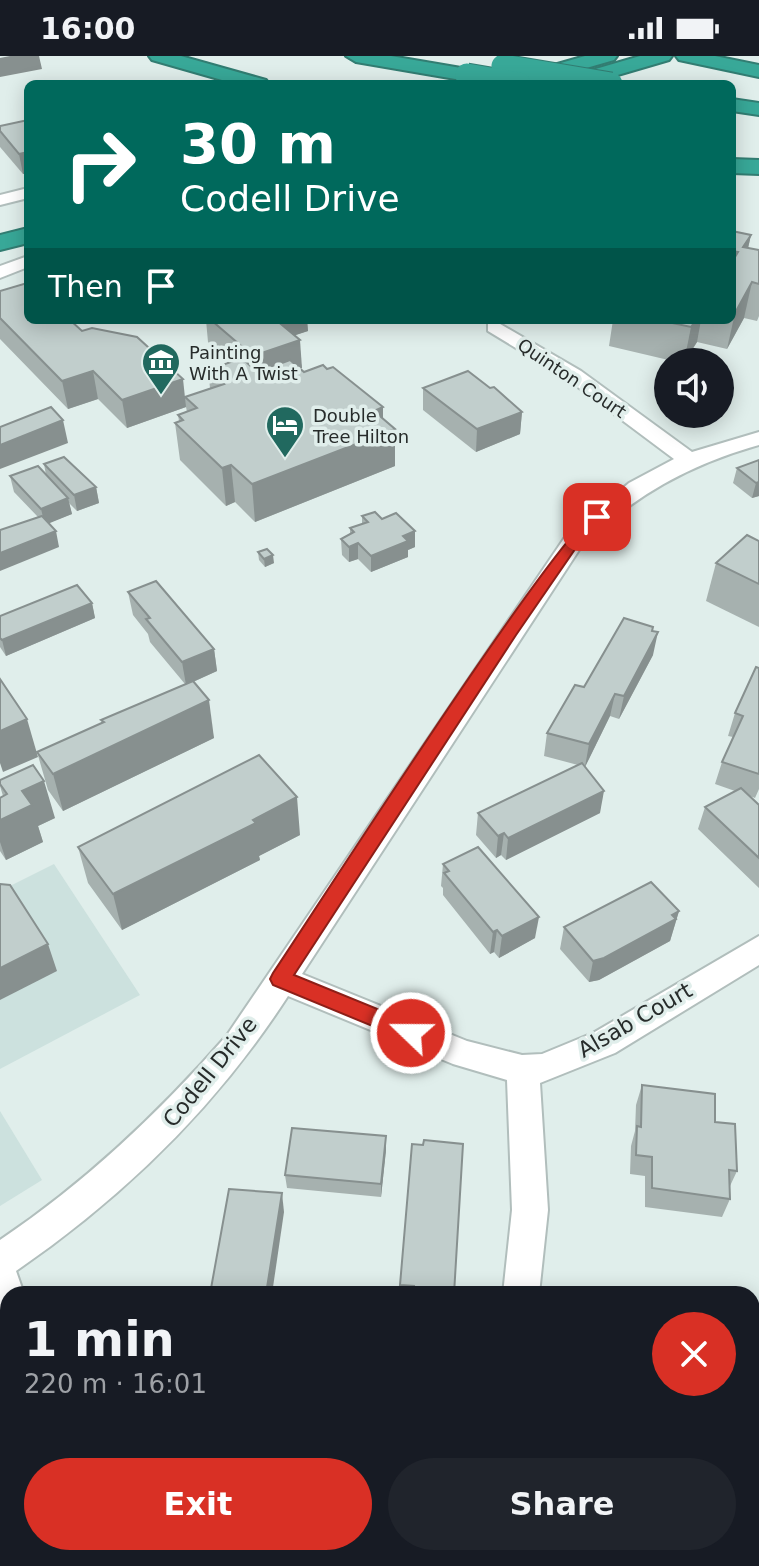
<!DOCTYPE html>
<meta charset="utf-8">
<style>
:root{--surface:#171b24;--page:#20242c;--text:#f1f3f6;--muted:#9ea1a6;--accent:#d93025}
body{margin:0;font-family:"DejaVu Sans",sans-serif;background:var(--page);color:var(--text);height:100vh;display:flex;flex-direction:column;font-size:30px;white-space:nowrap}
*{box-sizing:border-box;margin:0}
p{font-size:26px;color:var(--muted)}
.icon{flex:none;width:44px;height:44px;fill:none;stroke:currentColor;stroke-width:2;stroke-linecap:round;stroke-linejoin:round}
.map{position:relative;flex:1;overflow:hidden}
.details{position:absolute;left:0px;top:1230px;width:760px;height:280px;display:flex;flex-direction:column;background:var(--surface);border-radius:24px 24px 0 0;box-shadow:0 4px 20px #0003}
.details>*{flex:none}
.top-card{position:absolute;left:24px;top:24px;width:712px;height:244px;border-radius:12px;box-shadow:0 4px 20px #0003;background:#00695c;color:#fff;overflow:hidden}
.fabs{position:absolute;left:654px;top:292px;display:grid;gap:16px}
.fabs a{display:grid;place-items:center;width:80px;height:80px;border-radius:50%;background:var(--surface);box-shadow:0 4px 20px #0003;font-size:40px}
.pin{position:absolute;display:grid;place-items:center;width:68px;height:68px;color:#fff;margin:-34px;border-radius:16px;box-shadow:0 4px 12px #0006}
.me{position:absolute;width:88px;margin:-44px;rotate:292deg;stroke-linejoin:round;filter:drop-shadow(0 0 6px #0008)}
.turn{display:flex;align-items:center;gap:28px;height:168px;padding:0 24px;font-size:36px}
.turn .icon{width:104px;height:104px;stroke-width:2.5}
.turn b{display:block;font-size:56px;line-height:68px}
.then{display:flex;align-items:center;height:76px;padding:0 24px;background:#0003;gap:16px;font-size:30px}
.round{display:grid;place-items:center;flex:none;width:84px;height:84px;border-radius:42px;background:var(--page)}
.summary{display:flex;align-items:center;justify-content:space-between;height:136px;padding:0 24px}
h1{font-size:48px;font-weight:700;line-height:60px}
.primary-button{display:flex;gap:16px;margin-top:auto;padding:16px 24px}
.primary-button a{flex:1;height:92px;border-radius:48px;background:var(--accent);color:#fff;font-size:32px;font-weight:700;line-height:92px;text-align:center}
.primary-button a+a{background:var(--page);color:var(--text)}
.status{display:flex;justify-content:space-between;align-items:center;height:56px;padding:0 40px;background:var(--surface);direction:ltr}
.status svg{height:22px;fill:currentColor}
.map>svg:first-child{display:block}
.built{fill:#cce1de}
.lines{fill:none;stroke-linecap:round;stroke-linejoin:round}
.minor-casing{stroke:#b1bebc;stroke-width:4}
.highway-casing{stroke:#327d72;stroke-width:4}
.minor{fill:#fff;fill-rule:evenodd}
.highway{fill:#38a898;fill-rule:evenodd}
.highway-bridge-casing{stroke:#327d72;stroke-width:25;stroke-linecap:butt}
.highway-bridge{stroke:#38a898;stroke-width:23}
.wall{fill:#a6b1af}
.shaded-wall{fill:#87908f}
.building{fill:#c1cecc;stroke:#87908f;stroke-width:2}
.route{fill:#d93025;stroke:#8d1f18;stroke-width:2}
.labels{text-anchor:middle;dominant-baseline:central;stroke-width:7;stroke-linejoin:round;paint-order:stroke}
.far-poi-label{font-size:18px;fill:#272c2b;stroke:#e0eeeb;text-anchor:start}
.far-street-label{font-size:18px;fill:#272c2b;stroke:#e0eeeb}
.street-label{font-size:22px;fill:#272c2b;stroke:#e0eeeb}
</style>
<div class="status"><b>16:00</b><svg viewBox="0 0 49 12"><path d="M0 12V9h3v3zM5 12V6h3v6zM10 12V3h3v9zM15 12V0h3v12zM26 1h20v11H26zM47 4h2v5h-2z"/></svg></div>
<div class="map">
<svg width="759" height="1510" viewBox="0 0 759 1510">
<rect width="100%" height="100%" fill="#e0eeeb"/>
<g class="built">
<polygon points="54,808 140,939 0,1013 0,835"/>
<polygon points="0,1055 42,1124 0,1150"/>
</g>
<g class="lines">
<defs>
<g id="minor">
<polygon points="28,132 28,142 0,149 0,139"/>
<polygon points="28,200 28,211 0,222 0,210"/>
<path d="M495,265L581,315L692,396L759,376V389C689,409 634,439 581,491L302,918L467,985L522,999L542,998L593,977L759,880V909L615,997L540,1027L548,1154L539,1238H503L512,1154L507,1024L453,1008L288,940C216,1051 125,1140 16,1215L24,1238H8V1264L0,1260V1184C86,1126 159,1057 227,979L565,481L629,427L674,403L567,323L488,275V267Z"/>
<polygon points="8,1316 8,1365 0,1369 0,1319"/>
<rect x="468" y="1502" width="42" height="8"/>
</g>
<g id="highway">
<polygon points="149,0 181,0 266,24 269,28 236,28 152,4"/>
<polygon points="346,0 391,0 467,13 477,19 467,25 356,6"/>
<polygon points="585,0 617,0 614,4 531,28 509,25 512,21"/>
<polygon points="640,0 672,0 669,4 587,28 575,27 572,23 575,19"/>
<polygon points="676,0 715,0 759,9 759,21 679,4"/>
<polygon points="732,43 759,47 759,59 732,55"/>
<polygon points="732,103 759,104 759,118 732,117"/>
<polygon points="28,172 28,187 0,194 0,179"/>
</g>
</defs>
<use href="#minor" class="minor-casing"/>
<use href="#highway" class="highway-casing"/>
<use href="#minor" class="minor"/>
<use href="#highway" class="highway"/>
<defs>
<g id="highway-bridge">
<polyline points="503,10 611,28"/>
<polyline points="467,19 519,28"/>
</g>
</defs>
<use href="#highway-bridge" class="highway-bridge-casing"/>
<use href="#highway-bridge" class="highway-bridge"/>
</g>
<g class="wall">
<polygon points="28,64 28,117 23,118 0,91 0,70"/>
<polygon points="732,175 751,179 748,192 759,194 759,260 757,265 744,262 727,293 697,286 685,306 677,306 609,290 613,264 732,264"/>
<polygon points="0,235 82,275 186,341 210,332 208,314 230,306 208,286 206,264 307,264 308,275 295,279 302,312 299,312 304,316 383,351 383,363 395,373 395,410 255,466 235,446 226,450 180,404 175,367 179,365 178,359 187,356 186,351 127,372 98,343 68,353 0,283"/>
<polygon points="423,332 490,332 522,356 520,378 476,396 423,354"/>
<polygon points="759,404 759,440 752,442 733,427 737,412"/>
<polygon points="44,408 96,431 99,447 77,455 69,447 72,458 48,467 59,491 38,461 14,436 10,420 46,419"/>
<polygon points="362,460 415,491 408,494 408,501 371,516 358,503 349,506 342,499 341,483 350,478 350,472 362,468"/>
<polygon points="759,485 759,571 706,545 716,507"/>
<polygon points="258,496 274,507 265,511 259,504"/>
<polygon points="128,536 214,593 217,615 193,626 214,682 63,755 48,734 37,696 102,667 101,664 185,628 150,586 148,578 133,559"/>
<polygon points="92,547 95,562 6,600 0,591 0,560"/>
<polygon points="653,571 653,599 619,663 610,660 585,711 584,710 600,757 506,804 501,799 496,802 476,779 478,757 578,709 544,700 547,677 584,631"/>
<polygon points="759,612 759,733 755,742 750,740 759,749 759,832 698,773 705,751 735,735 715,728 722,706 733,681 728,680 735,657"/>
<polygon points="0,724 55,762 38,770 43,786 6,804 0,795 0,742 3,740 0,730"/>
<polygon points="300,779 259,800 260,804 122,874 88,827 78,791"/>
<polygon points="443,808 535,882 499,902 494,896 490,898 443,839 443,832 441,830"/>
<polygon points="679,855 670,885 599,924 589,926 560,893 564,871"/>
<polygon points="642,1029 715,1066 737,1115 730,1130 730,1143 722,1161 645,1151 645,1120 630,1118 631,1090 635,1075 636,1049"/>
<polygon points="412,1088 454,1238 400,1238"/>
<polygon points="386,1094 381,1141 287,1132 285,1119"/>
<polygon points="752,1342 759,1343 759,1421 752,1420"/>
<polygon points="342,1502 406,1502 405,1510 355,1510 343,1509"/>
</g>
<g class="shaded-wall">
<polygon points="10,0 39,0 42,13 0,21 0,2"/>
<polygon points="28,96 28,117 23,118 19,98"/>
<polygon points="751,179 743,214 743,191"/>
<polygon points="752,226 744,262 727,293 735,257"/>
<polygon points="271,264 307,264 308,275 272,287"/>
<polygon points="696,264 701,264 697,286 684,306 691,271"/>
<polygon points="300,284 302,312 255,328 253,300"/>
<polygon points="93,315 98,343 68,353 62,325"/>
<polygon points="183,323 186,351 127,372 122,344"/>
<polygon points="383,351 383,378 395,373 395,410 255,466 252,428 374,355"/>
<polygon points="522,356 520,378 476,396 477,373"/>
<polygon points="63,364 68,387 0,413 0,375"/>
<polygon points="231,409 235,446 226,450 222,412"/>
<polygon points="759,426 759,440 752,442 756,427"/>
<polygon points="96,431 99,447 77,455 74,439"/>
<polygon points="68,442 72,458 45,469 41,453"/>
<polygon points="56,475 59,491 0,515 0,497"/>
<polygon points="415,475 415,491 408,494 408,501 371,516 371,500 403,480"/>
<polygon points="358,487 358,503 349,506 349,491"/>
<polygon points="273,499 274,507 265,511 264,503"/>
<polygon points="92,547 95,562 6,600 2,584"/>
<polygon points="653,571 649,593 658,576 653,599 619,663 624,640"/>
<polygon points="214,593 217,615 186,629 182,606"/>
<polygon points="615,638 610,660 585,711 589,688"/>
<polygon points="209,644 214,682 63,755 53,718"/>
<polygon points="27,663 38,701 3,716 0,707 0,675"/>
<polygon points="44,725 55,762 38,770 43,786 6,804 0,786 0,764 22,735"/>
<polygon points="604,735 600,757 506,804 508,782"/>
<polygon points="297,741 300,779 259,800 260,804 122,874 113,838"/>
<polygon points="504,777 501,799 496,802 498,780"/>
<polygon points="679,855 670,885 599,924 589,926 593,905"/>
<polygon points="539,861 535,882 499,902 502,880"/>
<polygon points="497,874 494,896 490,898 493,876"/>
<polygon points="48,888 57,915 0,944 0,912"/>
<polygon points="386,1080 386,1094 381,1141 381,1128"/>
<polygon points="282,1137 284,1156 272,1238 266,1238"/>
<polygon points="81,1502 96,1502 92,1510 77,1510"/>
</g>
<g class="building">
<polygon points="28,64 28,96 19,98 0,75 0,70"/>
<polygon points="732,175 751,179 743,191 759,194 759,228 752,226 735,257 732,257 732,206 738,196 732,195"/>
<polygon points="27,227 28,264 70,264 82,275 92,272 137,281 183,323 122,344 93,315 62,325 0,262 0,235"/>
<polygon points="211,264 276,264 300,284 253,300"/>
<polygon points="658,264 696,264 691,271"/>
<polygon points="242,302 257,316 290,304 304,316 323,309 327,313 333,311 383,351 374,355 395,373 252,428 231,409 222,412 175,367 183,364 178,359 197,352 185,341 224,328 208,314"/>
<polygon points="468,315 490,332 494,331 522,356 477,373 423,332"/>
<polygon points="51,351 63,364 0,389 0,371"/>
<polygon points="64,401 96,431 74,439 44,408"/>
<polygon points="759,404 759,426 756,427 737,412"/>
<polygon points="38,410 68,442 41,453 10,420"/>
<polygon points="375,456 382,463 396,457 415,475 403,480 408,485 371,500 358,487 349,491 341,483 354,476 350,472 368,466 362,460"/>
<polygon points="42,460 56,475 0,497 0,474"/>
<polygon points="747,479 759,485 759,528 716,507"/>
<polygon points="267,493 273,499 264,503 258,496"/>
<polygon points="156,525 214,593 182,606 146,563 150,562 128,536"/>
<polygon points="77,529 92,547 2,584 0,582 0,560"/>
<polygon points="624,562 653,571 652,575 658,576 624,640 615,638 589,688 547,677 575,629 584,631"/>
<polygon points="756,611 759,612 759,718 722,706 743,660 735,657"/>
<polygon points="0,623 27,663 0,675"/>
<polygon points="193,625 209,644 53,718 37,696 104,666 101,664"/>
<polygon points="259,699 297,741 253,764 256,767 113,838 78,791"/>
<polygon points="582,707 604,735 508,782 504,777 498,780 478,757"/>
<polygon points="33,709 44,725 22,735 32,749 0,764 0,742 7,738 0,728 0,724"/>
<polygon points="741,732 759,749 759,802 705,751"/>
<polygon points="478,791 539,861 502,880 497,874 493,876 444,817 449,815 443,808"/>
<polygon points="651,826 679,855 672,859 676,863 604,902 593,905 564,871"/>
<polygon points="0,828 10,829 48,888 0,912"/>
<polygon points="642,1029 715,1038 715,1066 735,1068 737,1115 729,1114 730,1143 652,1132 652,1101 636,1099 637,1070 641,1071"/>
<polygon points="292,1072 386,1080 381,1128 285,1119"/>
<polygon points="424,1084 463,1088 454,1238 413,1238 414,1230 400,1229 412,1088 423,1089"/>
<polygon points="229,1133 282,1137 266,1238 210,1238"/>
<polygon points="752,1342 759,1343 759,1406 752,1405"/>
<polygon points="8,1501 8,1502 81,1502 77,1510 3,1510"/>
<polygon points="383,1502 406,1502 406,1505"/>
</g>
<path class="route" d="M597,456L604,461L578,489L516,579L294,919L419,970L422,977L419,983H404L273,929L270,923L273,917C313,858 563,467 597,456Z"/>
<defs>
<symbol id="museum-pin" viewBox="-11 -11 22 30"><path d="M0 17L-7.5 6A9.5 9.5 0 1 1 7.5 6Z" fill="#21695f" stroke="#e0eeeb"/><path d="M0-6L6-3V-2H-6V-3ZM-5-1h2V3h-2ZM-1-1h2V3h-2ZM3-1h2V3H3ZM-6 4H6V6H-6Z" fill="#fff"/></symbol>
<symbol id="hotel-pin" viewBox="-11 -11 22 30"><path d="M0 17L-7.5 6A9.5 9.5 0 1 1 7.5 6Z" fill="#21695f" stroke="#e0eeeb"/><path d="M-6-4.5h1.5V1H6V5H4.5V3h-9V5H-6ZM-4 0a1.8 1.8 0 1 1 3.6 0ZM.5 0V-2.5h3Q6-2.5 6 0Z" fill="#fff"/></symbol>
</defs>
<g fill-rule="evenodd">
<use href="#museum-pin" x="139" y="284" width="44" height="60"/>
<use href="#hotel-pin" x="263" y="347" width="44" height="60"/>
</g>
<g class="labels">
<g class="far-poi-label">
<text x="189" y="296">Painting<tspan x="189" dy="21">With A Twist</tspan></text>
<text x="313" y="359">Double<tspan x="313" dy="21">Tree Hilton</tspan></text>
</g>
<g class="far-street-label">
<text transform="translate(572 322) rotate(34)">Quinton Court</text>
</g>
<g class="street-label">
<text transform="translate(635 964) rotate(-30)">Alsab Court</text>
<text transform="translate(210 1016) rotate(-51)">Codell Drive</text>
</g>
</g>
</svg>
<div class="fabs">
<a><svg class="icon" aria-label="sound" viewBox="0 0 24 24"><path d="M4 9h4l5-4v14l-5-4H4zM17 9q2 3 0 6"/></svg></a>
</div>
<div class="pin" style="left:597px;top:461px;background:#d93025"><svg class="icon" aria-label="arrive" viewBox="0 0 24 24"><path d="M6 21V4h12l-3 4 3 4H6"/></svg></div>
<svg class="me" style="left:411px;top:977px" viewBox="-20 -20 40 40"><circle r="17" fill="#d93025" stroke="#fff" stroke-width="3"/><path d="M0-11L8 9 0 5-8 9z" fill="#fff"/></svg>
<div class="top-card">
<div class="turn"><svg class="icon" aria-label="right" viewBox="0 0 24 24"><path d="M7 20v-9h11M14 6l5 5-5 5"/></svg><div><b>30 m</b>Codell Drive</div></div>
<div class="then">Then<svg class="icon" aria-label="arrive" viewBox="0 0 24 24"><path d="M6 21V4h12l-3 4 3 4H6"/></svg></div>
</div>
<section class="details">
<div class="summary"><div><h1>1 min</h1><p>220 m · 16:01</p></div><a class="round" style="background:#d93025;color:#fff"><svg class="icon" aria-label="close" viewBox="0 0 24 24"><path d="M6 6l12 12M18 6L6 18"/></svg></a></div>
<div class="primary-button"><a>Exit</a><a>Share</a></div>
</section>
</div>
